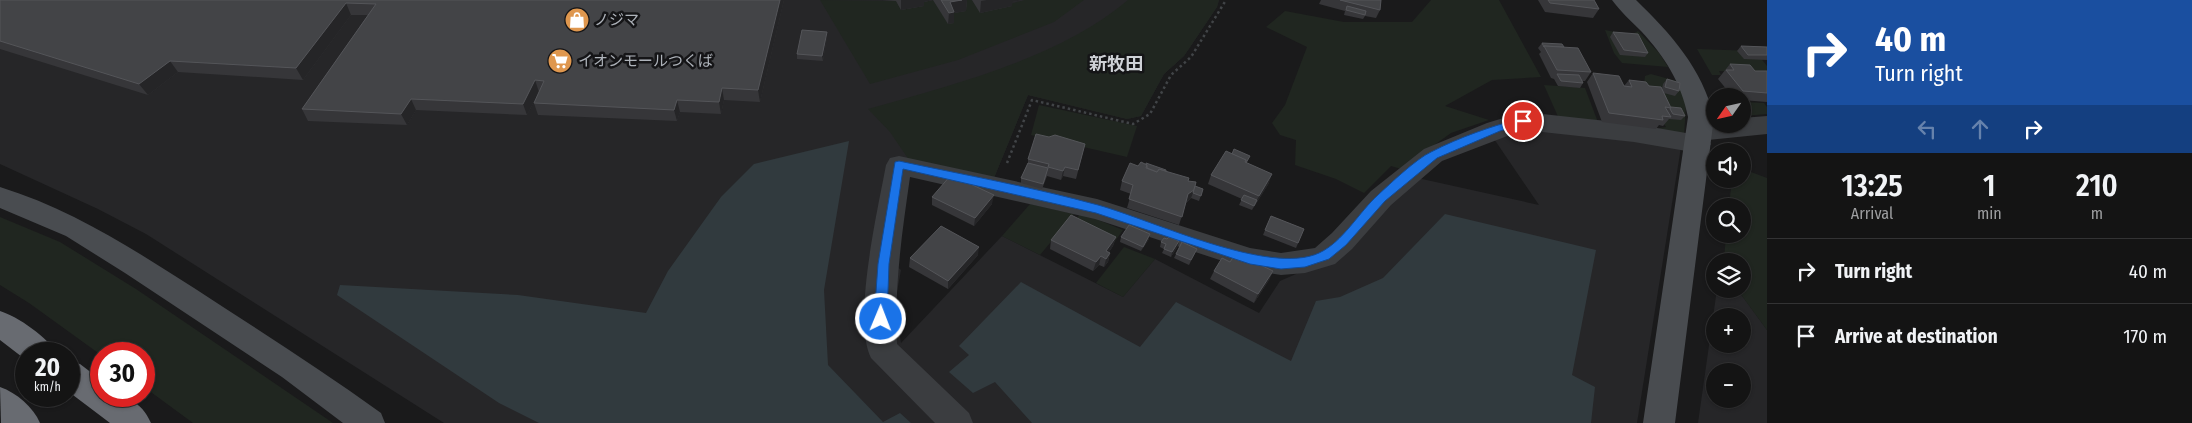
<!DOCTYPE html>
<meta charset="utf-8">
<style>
:root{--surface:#141414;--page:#212122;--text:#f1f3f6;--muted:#9d9ea0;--line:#333334}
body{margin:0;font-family:"Fira Sans Condensed","Noto Sans JP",sans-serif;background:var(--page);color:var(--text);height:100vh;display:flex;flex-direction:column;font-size:19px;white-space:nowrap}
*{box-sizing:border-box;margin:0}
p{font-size:16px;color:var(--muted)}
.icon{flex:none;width:28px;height:28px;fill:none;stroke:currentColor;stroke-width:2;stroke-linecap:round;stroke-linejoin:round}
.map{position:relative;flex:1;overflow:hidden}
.panel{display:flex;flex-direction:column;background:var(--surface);width:425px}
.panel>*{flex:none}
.top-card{background:#1a4fa0;color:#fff;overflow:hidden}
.needle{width:32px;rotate:236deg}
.buttons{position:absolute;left:1706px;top:88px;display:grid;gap:10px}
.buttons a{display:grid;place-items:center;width:45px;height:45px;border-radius:50%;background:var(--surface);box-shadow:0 1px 4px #0004,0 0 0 1px var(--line);font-size:25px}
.speed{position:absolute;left:15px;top:342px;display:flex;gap:10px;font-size:25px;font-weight:700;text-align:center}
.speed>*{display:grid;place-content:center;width:65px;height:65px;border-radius:50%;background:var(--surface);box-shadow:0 1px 4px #0004,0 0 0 1px var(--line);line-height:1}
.speed small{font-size:12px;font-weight:400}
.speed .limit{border:8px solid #d22;background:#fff;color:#111}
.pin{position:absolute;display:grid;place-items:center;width:42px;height:42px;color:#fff;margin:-21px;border:2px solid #fff;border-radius:50%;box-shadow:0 1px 5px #0007}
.me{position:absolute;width:55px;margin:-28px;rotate:1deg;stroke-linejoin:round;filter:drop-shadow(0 0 4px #0008)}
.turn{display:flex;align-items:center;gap:18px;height:105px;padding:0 25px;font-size:22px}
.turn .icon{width:65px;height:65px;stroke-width:2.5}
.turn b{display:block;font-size:35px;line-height:42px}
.lanes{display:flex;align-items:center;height:48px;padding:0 25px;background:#0003;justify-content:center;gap:25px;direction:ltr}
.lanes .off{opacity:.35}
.eta{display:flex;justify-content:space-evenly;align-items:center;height:85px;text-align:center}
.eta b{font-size:30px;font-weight:600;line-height:35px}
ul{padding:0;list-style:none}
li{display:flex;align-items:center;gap:15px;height:65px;padding:0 25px;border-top:1px solid var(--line)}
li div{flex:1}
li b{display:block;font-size:19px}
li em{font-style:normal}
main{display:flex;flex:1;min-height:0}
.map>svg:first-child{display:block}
.built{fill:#262628;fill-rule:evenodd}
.green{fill:#202620}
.water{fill:#313a3e}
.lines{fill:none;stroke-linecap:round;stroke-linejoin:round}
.path{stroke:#414447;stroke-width:2.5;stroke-dasharray:2.5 3;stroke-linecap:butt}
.street{fill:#3b3d40;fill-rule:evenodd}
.secondary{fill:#494c50;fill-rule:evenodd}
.highway{fill:#686b71;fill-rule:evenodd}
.wall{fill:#363639}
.shaded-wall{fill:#252527}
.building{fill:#434447;stroke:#545559}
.route{fill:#1a73e8;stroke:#114b97}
.labels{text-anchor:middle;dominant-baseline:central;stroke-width:5;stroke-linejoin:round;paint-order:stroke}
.poi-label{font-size:15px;fill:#aeb3ba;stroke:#151517;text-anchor:start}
.quarter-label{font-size:18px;font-weight:bold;fill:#ced1d6;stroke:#151517}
</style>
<main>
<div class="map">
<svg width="1767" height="423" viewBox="0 0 1767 423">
<rect width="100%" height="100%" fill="#1a1a1b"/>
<g class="built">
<polygon points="0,0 1219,0 1217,7 1184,56 1164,74 1141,116 1127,119 1028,95 994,178 909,160 893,263 901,270 895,303 901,343 1002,236 1123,297 1155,259 1259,313 1280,281 1296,274 1413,177 1539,205 1490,133 1506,129 1566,133 1681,147 1637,423 444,423 146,234 98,209 0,164"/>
<path d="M1717,289H1737L1767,330V423H1698ZM1715,316H1742V344H1715ZM1715,371H1742V399H1715Z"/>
</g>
<g class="green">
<polygon points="820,0 896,1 901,10 923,6 922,2 933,0 949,24 949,14 960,0 972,0 981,13 1024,0 1084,0 1054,22 958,60 870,84"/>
<path d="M1128,0H1219L1217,7L1184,56L1164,74L1141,116L1127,119L1028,95L994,178L909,160L890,132L868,109C954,84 1058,59 1128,0Z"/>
<polygon points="1431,0 1499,0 1541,77 1492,80 1445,106 1489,120 1451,133 1401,169 1391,166 1364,193 1336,179 1295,165 1296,140 1280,135 1272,123 1285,105 1307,47 1266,27 1285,11 1344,22 1412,22"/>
<polygon points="1605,30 1631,35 1638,31 1659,53 1668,67 1622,63 1614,53"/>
<polygon points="1697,49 1755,51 1767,66 1767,78 1742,72 1719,71 1721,75 1712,75"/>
<polygon points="1651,74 1680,82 1686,104 1684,137 1663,134 1659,128 1666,127 1643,93 1645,76"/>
<polygon points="1544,85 1585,88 1599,125 1560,121"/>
<polygon points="1742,102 1764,103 1767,107 1767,114 1743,116"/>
<polygon points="1039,105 1137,126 1127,157 1031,135"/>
<polygon points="1743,169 1767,178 1767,330 1737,289 1742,289 1742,261 1724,261 1726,234 1742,234 1742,206 1729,206 1732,179 1742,179"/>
<polygon points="1030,204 1074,214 1040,255 1002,236"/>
<polygon points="1081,213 1123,230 1113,244 1073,223"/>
<polygon points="0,217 60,242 136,289 333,423 193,423 144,387 144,354 101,355 29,303 0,285"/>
<polygon points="1124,247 1155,259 1123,297 1096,283"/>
</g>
<g class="water">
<polygon points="849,141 824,290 828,365 883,422 900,413 911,423 539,423 499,403 337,295 340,285 518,295 646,313 668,271 721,197 754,164"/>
<polygon points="1445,214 1596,250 1572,375 1595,387 1591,423 1032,423 995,382 973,393 949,372 969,355 959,346 1021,282 1140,347 1176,302 1291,361 1316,301 1340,297 1383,278"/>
</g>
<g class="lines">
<polyline class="path" points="1007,163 1032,100 1133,124 1150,114 1171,75 1191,57 1226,0"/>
<path class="street" d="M1523,112L1634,124L1686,133L1690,127L1715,121V124H1742V118L1767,116V134L1708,140L1711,144L1707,150L1698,153L1634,142L1523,130L1442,161L1391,205L1352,249L1335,264L1305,273L1281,275L1250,270L1095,219L910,177C902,233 894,287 897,344L969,413L973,423H935L871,358C852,320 878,209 886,165L890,158L899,156L1097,199L1250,248L1281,253L1315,248L1332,233L1371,191L1424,149L1487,123Z"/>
<g class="secondary">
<path d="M1612,0H1636C1671,34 1702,68 1714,117L1675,423H1643L1688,117C1681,82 1665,57 1641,31C1631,21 1620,11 1612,0Z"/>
<path d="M0,187C71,209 133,249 194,288C257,329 320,369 381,413L385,423H343L282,377L125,273L66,236L0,208Z"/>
</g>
<g class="highway">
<path d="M0,311C17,316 49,338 57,354H26V360L0,340Z"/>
<path d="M69,361L80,364L101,380V396C125,396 141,400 151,423H110L69,392Z"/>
<path d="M0,387C17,393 33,407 40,423H1Z"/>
</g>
</g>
<g class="wall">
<polygon points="0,0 784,0 760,102 724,100 721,114 680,112 677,121 538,115 534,103 539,92 527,115 416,110 407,125 308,121 302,109 368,15 351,15 303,80 178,72 148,95 0,49"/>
<polygon points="882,0 967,0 966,11 954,13 954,23 948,24 933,0 924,2 924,6 901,10 896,1"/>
<polygon points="972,0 1024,0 1012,2 1012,6 980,13"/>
<polygon points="1321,0 1381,0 1380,10 1376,18 1365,16 1363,19 1344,15 1345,11 1319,4"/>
<polygon points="1538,0 1594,0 1599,9 1593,18 1545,12"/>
<polygon points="1613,32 1648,53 1645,57 1620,55 1610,37"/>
<polygon points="827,37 823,61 797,59 797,54"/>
<polygon points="1542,43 1564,47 1591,72 1585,81 1582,81 1583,83 1580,88 1558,86 1554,79 1551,78 1539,54 1541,52 1538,48"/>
<polygon points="1741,46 1767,47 1767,60 1744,59 1737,51"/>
<polygon points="1730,64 1755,71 1767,71 1767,102 1742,100 1742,96 1732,96 1718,79"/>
<polygon points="1593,73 1624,86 1629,80 1662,89 1663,84 1667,79 1679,91 1675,96 1664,93 1671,107 1685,116 1681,120 1669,119 1663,126 1659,125 1656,129 1602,122 1587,82"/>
<polygon points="1085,144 1076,179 1063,176 1061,180 1047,176 1042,189 1021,183 1021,178 1028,163 1028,159"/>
<polygon points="1232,154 1250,156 1246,163 1269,183 1252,210 1239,205 1242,199 1208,184 1211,175"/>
<polygon points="1146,164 1166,171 1188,181 1195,186 1203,189 1199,201 1191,198 1186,203 1179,225 1127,208 1131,194 1120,190 1122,181 1138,166"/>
<polygon points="932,197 992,204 974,226 932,205"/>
<polygon points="1271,216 1304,229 1296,248 1263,235"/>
<polygon points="1116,237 1113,246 1109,252 1110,253 1108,262 1104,267 1099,265 1093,271 1050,249 1051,240"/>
<polygon points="1121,237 1149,239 1141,251 1120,242"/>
<polygon points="1179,241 1178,246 1171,257 1162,253 1164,249 1160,247 1161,242"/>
<polygon points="1197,249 1189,265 1174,258 1176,254"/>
<polygon points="978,255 948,289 909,267 910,258"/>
<polygon points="1230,262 1246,262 1273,271 1269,280 1254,303 1210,279 1214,271"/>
</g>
<g class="shaded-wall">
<polygon points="780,0 784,0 760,102 758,90"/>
<polygon points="901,0 933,0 924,2 924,6 901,10"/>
<polygon points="962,0 967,0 966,11 954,13 954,23 948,24 950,2"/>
<polygon points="987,0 1024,0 1012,2 1012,6 980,13 981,1"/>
<polygon points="346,3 351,15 303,80 296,68"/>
<polygon points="827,32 827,37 823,61 822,56"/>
<polygon points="170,61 178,72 148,95 139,84"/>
<polygon points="535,80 539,92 527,115 523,104"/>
<polygon points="722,88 724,100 721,114 719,102"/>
<polygon points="411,99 416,110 407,125 401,114"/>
<polygon points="677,100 680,112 677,121 674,110"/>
<polygon points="1065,167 1063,176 1061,180 1063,171"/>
<polygon points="1272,174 1269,183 1252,210 1259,196"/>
<polygon points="1194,190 1191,198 1185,203 1188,194"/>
<polygon points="994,195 992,204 974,226 975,218"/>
<polygon points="1150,234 1149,239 1141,251 1143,247"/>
<polygon points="1116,237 1113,246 1105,258 1106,251"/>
<polygon points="1179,241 1178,246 1171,257 1172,252"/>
<polygon points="979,247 978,255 948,289 948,281"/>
<polygon points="1110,253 1108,262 1104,267 1106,259"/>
<polygon points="1101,256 1099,265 1093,271 1096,262"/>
<polygon points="1273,271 1269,280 1254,303 1258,294"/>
</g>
<g class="building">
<polygon points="0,0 780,0 758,90 722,88 719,102 677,100 674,110 534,103 544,81 535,80 523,104 411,99 401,114 302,109 376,4 346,3 296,68 170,61 139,84 0,41"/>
<polygon points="941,0 962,0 950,2 954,12 949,13"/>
<polygon points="1340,0 1381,0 1380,10"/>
<polygon points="1548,0 1594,0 1599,9 1550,3"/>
<polygon points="1347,6 1366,11 1365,15 1346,10"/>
<polygon points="802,30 827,32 822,56 797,54"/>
<polygon points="1613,32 1638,34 1648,53 1624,50"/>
<polygon points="1542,43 1562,44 1564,47 1544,46 1544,47"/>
<polygon points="1544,46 1578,48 1591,72 1557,70"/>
<polygon points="1741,46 1767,47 1767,55 1748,55"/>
<polygon points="1730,64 1750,65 1755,71 1767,71 1767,93 1743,91 1726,70 1734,70"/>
<polygon points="1593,73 1619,76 1624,86 1632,87 1629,80 1646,82 1649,86 1661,87 1671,108 1665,107 1671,117 1662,116 1663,120 1609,113"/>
<polygon points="1557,74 1579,75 1583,83 1561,81"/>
<polygon points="1667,79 1680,83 1679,91 1665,87"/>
<polygon points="1671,107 1681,108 1685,116 1673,114 1670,109"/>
<polygon points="1036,134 1049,137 1055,135 1085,144 1078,170 1065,167 1063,171 1048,167 1049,164 1028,159"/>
<polygon points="1234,149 1250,156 1246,163 1246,160 1232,154"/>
<polygon points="1226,151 1246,160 1245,162 1272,174 1259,196 1211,175"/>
<polygon points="1141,162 1147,165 1146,168 1157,172 1159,169 1165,171 1189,178 1188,181 1196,182 1194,190 1188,194 1182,217 1129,199 1133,185 1122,181 1130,163 1138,166"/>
<polygon points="1028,163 1048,168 1043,184 1021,178"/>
<polygon points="1146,163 1166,170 1166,171 1159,169 1157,172 1147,168 1147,165 1146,164"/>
<polygon points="951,175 994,195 975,218 932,197"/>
<polygon points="1195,186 1203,189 1201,196 1193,193"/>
<polygon points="1244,195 1257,200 1254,206 1241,200"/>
<polygon points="1071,215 1116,237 1106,251 1110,253 1106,259 1101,256 1096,262 1051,240"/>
<polygon points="1271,216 1304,229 1298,243 1265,230"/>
<polygon points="1129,225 1150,234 1143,247 1121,237"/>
<polygon points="941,226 979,247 948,281 910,258"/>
<polygon points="1169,237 1179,241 1172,252 1164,249 1166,244 1161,242 1164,238 1167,239"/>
<polygon points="1182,242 1197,249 1191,260 1176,254"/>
<polygon points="1234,256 1246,262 1250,260 1273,271 1258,294 1214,271 1222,258 1230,262"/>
</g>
<path class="route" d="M1523,118L1526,119V124L1500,131L1437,158L1385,201L1346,245L1329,259L1305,267L1281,269L1250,264L1096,213L903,169L889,264L887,319L881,324L874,319L878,264L895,162L899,161C965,175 1032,187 1098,205C1152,220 1269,276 1319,253C1343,242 1359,212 1378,195C1391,183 1416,159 1431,152C1460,137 1492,126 1523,118Z"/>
<defs>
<symbol id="shop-disc" viewBox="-11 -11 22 22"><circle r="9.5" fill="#df974e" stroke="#151517"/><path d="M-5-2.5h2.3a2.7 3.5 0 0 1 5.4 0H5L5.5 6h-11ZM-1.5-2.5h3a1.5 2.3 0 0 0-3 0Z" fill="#fff"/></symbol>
<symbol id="supermarket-disc" viewBox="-11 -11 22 22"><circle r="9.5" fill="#df974e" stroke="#151517"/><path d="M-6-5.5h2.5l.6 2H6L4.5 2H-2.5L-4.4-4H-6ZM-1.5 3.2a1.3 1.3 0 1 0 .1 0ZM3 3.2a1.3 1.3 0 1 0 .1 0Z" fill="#fff"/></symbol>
</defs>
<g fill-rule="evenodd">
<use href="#shop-disc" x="563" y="6" width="28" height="28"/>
<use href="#supermarket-disc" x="546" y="47" width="28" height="28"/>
</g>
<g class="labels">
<g class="poi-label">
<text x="594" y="20">ノジマ</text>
<text x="578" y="61">イオンモールつくば</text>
</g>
<g class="quarter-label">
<text x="1116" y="64">新牧田</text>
</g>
</g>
</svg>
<div class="buttons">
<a><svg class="needle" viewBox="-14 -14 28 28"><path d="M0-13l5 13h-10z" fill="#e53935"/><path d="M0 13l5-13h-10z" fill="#9d9ea0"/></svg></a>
<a><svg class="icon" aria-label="sound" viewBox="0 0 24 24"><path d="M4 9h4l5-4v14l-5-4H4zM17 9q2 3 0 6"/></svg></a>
<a><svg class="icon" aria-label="search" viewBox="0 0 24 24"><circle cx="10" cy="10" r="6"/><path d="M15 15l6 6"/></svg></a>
<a><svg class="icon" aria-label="layers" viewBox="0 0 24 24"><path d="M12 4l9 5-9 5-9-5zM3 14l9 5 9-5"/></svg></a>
<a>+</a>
<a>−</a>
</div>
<div class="speed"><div>20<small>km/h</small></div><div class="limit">30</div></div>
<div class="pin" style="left:1523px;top:121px;background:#d93025"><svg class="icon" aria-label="arrive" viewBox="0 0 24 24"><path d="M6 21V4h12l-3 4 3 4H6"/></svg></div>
<svg class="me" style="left:881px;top:319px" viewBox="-20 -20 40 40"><circle r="17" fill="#1a73e8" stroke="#fff" stroke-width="3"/><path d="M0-11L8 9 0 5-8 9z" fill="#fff"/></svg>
</div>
<section class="panel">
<div class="top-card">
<div class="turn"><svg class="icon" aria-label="right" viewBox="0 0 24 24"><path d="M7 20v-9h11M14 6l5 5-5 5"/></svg><div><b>40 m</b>Turn right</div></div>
<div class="lanes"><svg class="icon off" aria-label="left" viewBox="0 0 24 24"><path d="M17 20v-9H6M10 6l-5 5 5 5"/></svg><svg class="icon off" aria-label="ahead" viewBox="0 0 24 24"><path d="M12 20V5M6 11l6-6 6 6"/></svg><svg class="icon" aria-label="right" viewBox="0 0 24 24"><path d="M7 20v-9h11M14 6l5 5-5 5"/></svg></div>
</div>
<div class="eta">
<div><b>13:25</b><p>Arrival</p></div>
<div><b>1</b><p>min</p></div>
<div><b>210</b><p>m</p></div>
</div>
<ul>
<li><svg class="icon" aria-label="right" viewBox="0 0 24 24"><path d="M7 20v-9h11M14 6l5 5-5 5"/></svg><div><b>Turn right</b></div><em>40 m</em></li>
<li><svg class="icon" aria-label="arrive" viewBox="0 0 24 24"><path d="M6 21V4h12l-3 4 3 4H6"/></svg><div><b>Arrive at destination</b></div><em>170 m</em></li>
</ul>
</section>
</main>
